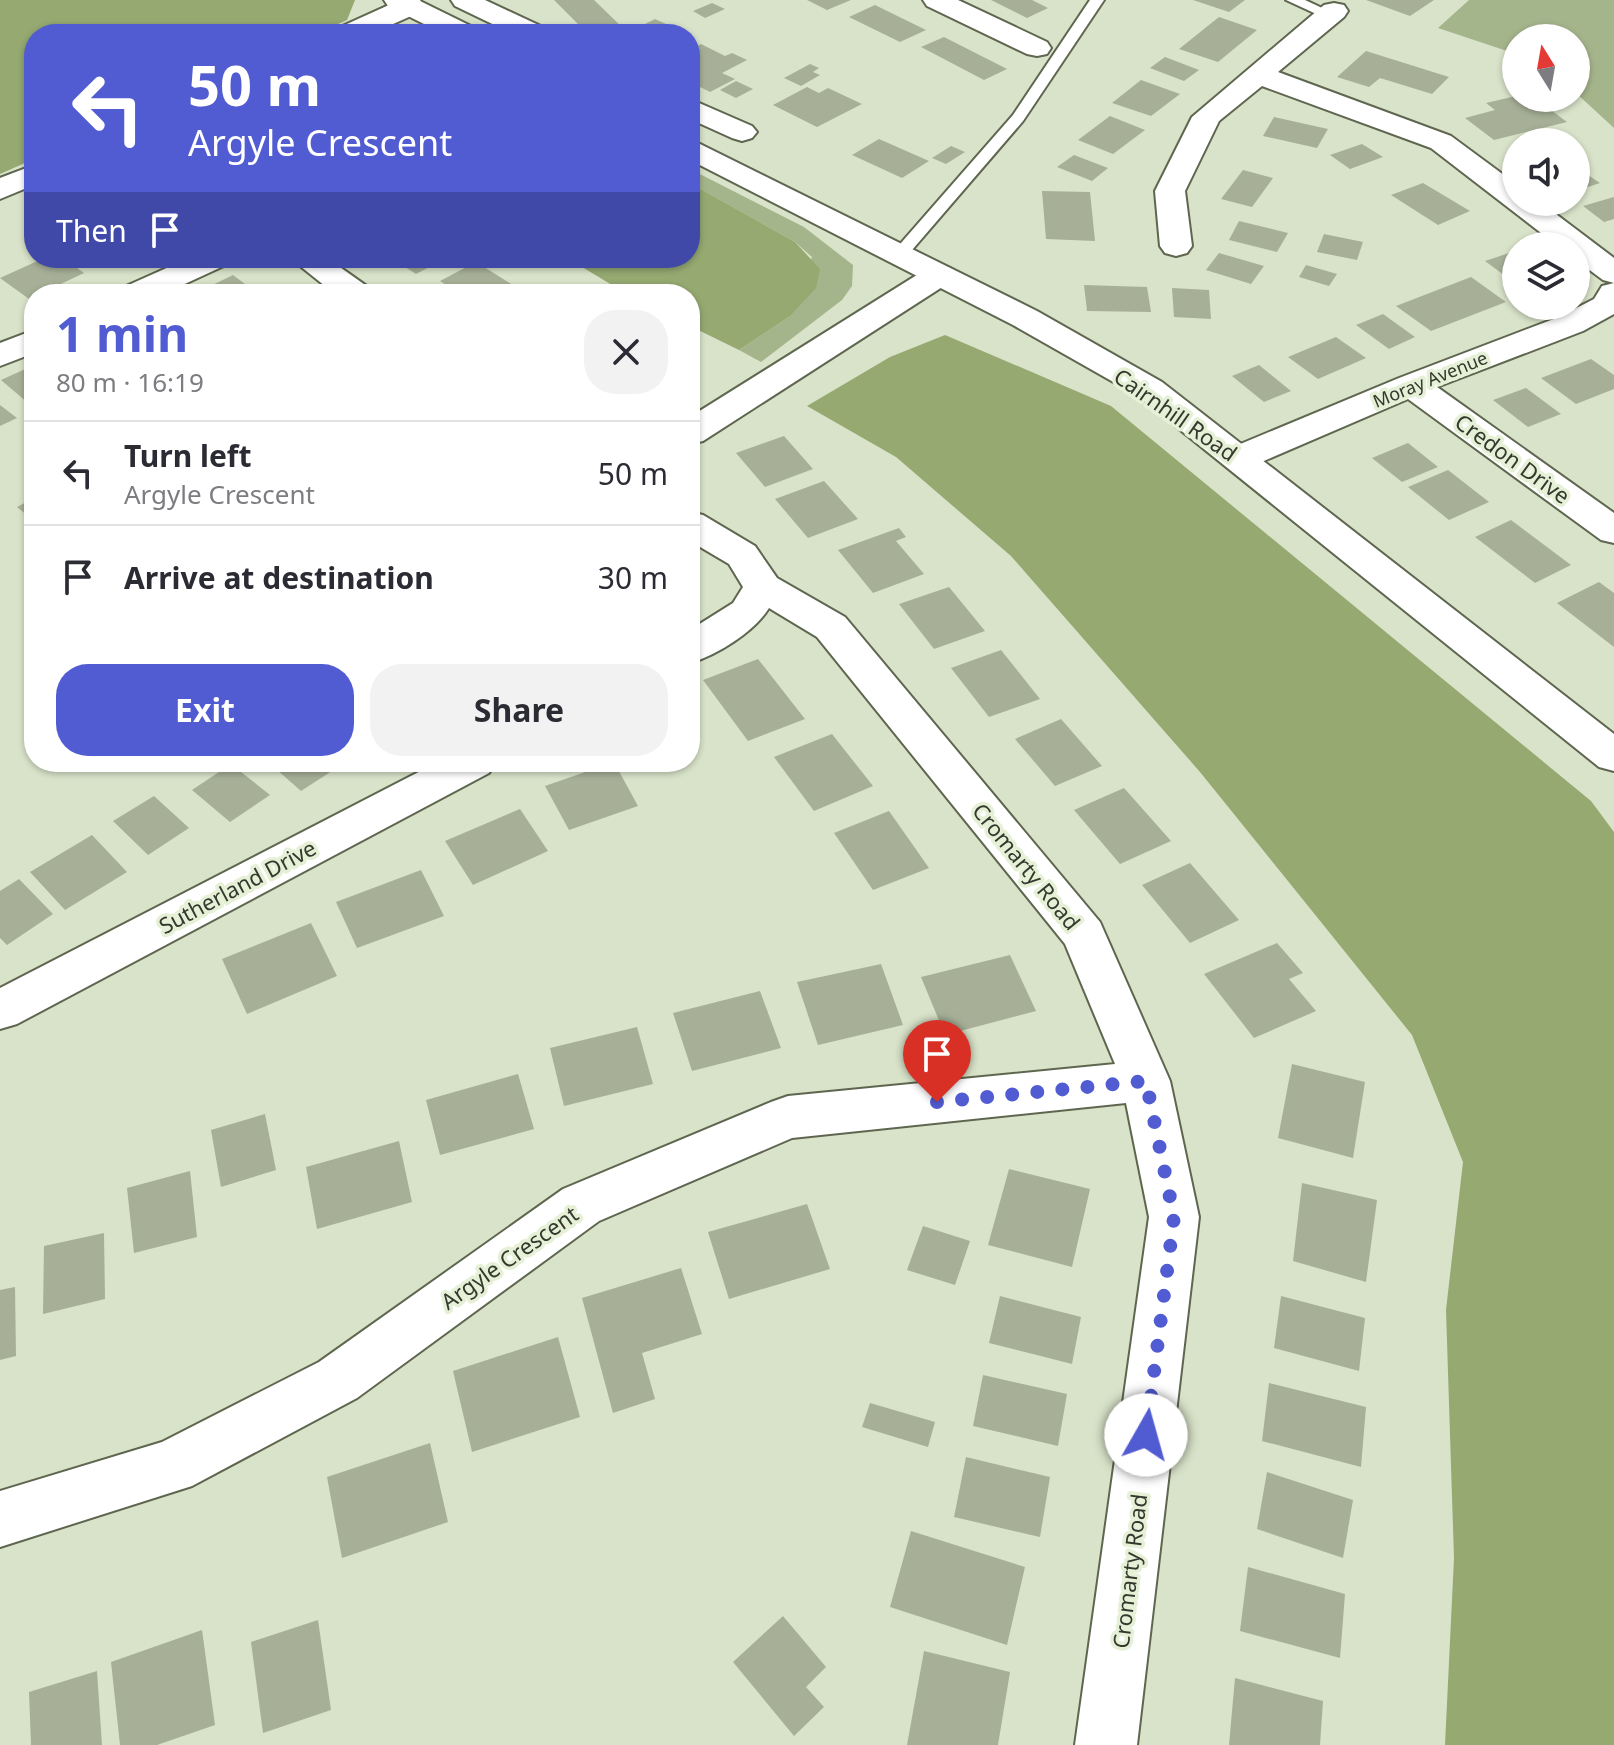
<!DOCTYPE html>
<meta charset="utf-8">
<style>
:root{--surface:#fff;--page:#f2f2f3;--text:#2b2b33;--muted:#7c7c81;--line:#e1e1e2;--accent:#515cd2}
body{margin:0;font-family:"Noto Sans",sans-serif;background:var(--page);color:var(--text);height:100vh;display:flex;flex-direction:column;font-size:30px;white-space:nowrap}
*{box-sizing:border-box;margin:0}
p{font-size:26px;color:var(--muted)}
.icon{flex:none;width:44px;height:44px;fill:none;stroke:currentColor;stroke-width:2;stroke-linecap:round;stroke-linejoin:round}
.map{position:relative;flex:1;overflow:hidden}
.drawer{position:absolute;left:24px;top:284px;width:676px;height:488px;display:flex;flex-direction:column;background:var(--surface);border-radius:32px;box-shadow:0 2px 6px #0004}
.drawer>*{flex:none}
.hud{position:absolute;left:24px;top:24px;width:676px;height:244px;border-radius:32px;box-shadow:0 2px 6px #0004;background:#515cd2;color:#fff;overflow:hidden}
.needle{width:52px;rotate:349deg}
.buttons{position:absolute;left:1502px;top:24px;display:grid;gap:16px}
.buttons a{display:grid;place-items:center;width:88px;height:88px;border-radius:50%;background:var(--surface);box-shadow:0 2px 6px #0004;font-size:40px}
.pin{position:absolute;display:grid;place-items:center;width:68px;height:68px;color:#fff;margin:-82px -34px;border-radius:50% 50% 50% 0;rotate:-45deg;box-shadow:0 0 8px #0007}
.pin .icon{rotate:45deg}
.me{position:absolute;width:88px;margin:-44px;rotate:7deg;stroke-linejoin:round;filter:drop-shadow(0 0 6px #0008)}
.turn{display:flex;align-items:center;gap:28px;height:168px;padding:0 32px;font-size:36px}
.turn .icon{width:104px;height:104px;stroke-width:2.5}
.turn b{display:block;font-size:56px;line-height:68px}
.then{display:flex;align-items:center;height:76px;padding:0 32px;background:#0003;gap:16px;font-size:30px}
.round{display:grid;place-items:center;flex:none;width:84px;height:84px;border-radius:32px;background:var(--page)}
.head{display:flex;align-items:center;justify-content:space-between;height:136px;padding:0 32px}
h1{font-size:48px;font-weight:700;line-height:60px;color:var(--accent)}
.action{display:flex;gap:16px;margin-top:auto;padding:16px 32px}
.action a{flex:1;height:92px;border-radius:32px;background:var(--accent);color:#fff;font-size:32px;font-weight:700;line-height:92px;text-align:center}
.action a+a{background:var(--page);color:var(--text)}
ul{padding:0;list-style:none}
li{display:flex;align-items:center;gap:24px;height:104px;padding:0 32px;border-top:2px solid var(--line)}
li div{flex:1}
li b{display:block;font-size:30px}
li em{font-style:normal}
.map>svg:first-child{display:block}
.green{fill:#a5b58b}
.forest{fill:#95a971}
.building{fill:#a7b097}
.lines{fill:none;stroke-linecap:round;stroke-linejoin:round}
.lane-casing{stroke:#5e664f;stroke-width:4}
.street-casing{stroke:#5e664f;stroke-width:4}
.secondary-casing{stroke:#5e664f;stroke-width:4}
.lane{fill:#fff;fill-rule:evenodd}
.street{fill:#fff;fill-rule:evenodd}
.secondary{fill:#fff;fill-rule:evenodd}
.route{stroke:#515cd2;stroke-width:14;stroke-dasharray:0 25.2}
.labels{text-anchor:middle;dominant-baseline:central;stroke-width:7;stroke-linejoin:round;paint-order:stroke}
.far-street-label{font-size:18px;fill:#34382e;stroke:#e6f0d6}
.street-label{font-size:22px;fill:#34382e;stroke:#e6f0d6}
</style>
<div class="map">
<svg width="1614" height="1745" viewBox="0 0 1614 1745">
<rect width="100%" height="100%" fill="#d9e3c9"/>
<g class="green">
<polygon points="1469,0 1614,0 1614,128 1576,93 1576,38 1516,38 1516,54 1438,28"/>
<polygon points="690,169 804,227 853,265 852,286 842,300 761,362 739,350 789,317 812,257 795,242 690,183"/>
</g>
<g class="forest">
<polygon points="0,0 355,0 347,20 316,34 34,34 34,159 0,174"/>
<polygon points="690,183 795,242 820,269 816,288 789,317 739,350 690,326 690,294 627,294 567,258 690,258"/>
<polygon points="945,335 1111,406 1591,801 1614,832 1614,1745 1445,1745 1454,1558 1446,1310 1463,1162 1412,1035 1200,772 1011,556 896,457 807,406 890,357"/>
</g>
<g class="building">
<polygon points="554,0 594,0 626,31 588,34"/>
<polygon points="807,0 851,0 827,10"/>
<polygon points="991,0 1032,0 1048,8 1027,18"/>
<polygon points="1193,0 1245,0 1229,12"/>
<polygon points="1366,0 1434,0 1410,16"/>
<polygon points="712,3 725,9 705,18 693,11"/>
<polygon points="875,5 926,30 900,42 849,17"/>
<polygon points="1219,17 1257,30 1218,62 1179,49"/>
<polygon points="655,19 666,24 676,29 666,34 653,34 639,27"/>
<polygon points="944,37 1007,69 984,80 921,47"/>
<polygon points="701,44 725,56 732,53 747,60 722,73 735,79 710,92 690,82 690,50"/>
<polygon points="1366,51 1449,77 1432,94 1380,78 1369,87 1337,77"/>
<polygon points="1165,57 1199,70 1184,81 1150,68"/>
<polygon points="810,64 819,68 813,72 820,75 801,86 784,78"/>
<polygon points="1141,80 1180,94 1151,116 1112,103"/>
<polygon points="736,81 753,89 736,98 720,90"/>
<polygon points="807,87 819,93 828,88 862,104 817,127 773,105"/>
<polygon points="1516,96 1535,98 1567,122 1494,140 1465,118 1495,110 1486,103"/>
<polygon points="1110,116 1145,130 1113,154 1078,140"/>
<polygon points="1274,117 1328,129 1317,148 1263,136"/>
<polygon points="879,139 929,161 902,178 852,155"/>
<polygon points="1362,144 1383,157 1350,169 1330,155"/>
<polygon points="951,146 965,152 946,164 932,158"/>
<polygon points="1074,155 1108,168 1092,181 1057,167"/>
<polygon points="1576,167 1600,183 1576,191"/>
<polygon points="1243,170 1273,178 1252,207 1221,199"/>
<polygon points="1423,183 1470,211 1438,225 1391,195"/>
<polygon points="1042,191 1090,192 1095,241 1046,239"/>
<polygon points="1614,197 1614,219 1604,222 1583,206"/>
<polygon points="1239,221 1288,233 1277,252 1229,240"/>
<polygon points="1324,234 1363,242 1357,260 1317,252"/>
<polygon points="1219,253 1264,266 1251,284 1206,270"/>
<polygon points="1509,253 1516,258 1516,284 1485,261"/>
<polygon points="44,258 63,258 84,273 29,299 0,278"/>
<polygon points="391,258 447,258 416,274"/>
<polygon points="476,262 513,285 496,294 460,294 440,281"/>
<polygon points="1306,265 1337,274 1329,286 1299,277"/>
<polygon points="233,275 253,290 245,294 194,294"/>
<polygon points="1471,277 1506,302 1431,331 1396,306"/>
<polygon points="1084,285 1147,287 1151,312 1087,311"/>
<polygon points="1172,288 1209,290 1211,319 1174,317"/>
<polygon points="1383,314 1415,337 1389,349 1356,325"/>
<polygon points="1336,337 1366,358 1318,379 1288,357"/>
<polygon points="1591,359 1614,375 1614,389 1576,404 1541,378"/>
<polygon points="34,365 34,401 28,403 1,380"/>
<polygon points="1259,365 1291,391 1264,402 1232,376"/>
<polygon points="1526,388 1561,414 1528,427 1493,400"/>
<polygon points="0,405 17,418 0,426"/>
<polygon points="784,436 813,469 765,487 736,453"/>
<polygon points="1408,443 1438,467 1402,482 1372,458"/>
<polygon points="1448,470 1489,502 1449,520 1408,487"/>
<polygon points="824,481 858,519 808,538 775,499"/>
<polygon points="34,491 34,521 17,507 32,499 26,495"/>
<polygon points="1511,520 1571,565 1535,583 1475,537"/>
<polygon points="899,528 906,537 896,541 924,574 873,593 838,550"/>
<polygon points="1599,582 1614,593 1614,647 1557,603"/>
<polygon points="949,587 985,631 934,649 899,604"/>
<polygon points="1001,650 1040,699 989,717 951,668"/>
<polygon points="758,659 805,719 748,741 703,680"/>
<polygon points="1061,719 1102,766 1055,786 1015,739"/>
<polygon points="832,734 873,786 814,811 774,757"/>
<polygon points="268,762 333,762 338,767 301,791"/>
<polygon points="614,762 638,806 569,830 545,786"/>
<polygon points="231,764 270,795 230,822 192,790"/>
<polygon points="1124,788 1171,841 1120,864 1074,810"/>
<polygon points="154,796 189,828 148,855 113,821"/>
<polygon points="520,809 548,851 473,885 445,841"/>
<polygon points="889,811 929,868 873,890 834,833"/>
<polygon points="92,835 127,872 65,910 30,872"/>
<polygon points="1190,863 1239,920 1190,943 1142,885"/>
<polygon points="421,870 444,916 357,948 336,902"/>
<polygon points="19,879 53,914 7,945 0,938 0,891"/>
<polygon points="311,923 337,976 247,1014 222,959"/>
<polygon points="1277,943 1303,973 1289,979 1316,1011 1254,1038 1204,974"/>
<polygon points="1010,955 1036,1011 945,1035 921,977"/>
<polygon points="881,964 903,1025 818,1045 797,982"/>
<polygon points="760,991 781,1048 692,1071 673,1013"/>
<polygon points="637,1027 653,1084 564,1106 550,1048"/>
<polygon points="1292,1064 1365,1082 1353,1158 1278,1138"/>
<polygon points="518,1074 534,1129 440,1155 426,1100"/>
<polygon points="265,1114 276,1170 221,1187 211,1130"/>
<polygon points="399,1141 412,1202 317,1229 306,1167"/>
<polygon points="1009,1169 1090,1189 1072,1267 988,1245"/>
<polygon points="190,1171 197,1237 134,1253 127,1188"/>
<polygon points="1302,1183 1377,1200 1366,1282 1293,1261"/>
<polygon points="807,1204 830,1269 729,1299 708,1232"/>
<polygon points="923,1226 970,1241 955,1285 907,1270"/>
<polygon points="104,1233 105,1299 43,1314 44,1246"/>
<polygon points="681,1268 702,1334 642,1353 655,1399 613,1413 582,1298"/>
<polygon points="15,1287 16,1356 0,1360 0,1290"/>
<polygon points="1000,1296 1081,1317 1072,1364 989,1343"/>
<polygon points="1281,1296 1365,1318 1359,1371 1274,1348"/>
<polygon points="558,1337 580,1417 472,1452 453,1371"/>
<polygon points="983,1375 1067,1394 1058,1446 973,1426"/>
<polygon points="1269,1383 1366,1407 1361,1467 1262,1441"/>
<polygon points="870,1403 935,1422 928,1447 862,1427"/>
<polygon points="430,1443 448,1522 342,1558 327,1477"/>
<polygon points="966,1457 1050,1477 1040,1537 954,1517"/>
<polygon points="1267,1472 1353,1500 1343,1558 1257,1529"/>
<polygon points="911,1531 1025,1567 1007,1645 890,1607"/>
<polygon points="1248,1567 1345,1594 1340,1658 1240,1631"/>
<polygon points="783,1616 826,1667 806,1687 824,1707 794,1736 733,1662"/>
<polygon points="318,1620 331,1710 263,1733 251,1642"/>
<polygon points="202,1630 215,1725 157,1745 120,1745 111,1662"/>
<polygon points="924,1651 1010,1672 998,1745 907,1745"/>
<polygon points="97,1671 102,1745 31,1745 29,1692"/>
<polygon points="1235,1678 1323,1701 1320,1745 1229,1745"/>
</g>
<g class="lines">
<defs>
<g id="lane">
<polygon points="1090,0 1104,0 1023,121 906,257 894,257 894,251 1013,115"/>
<polygon points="1286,0 1305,0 1337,15 1325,18"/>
</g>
<g id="street">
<polygon points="400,0 420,0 423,6 420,12 371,34 334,34 338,28"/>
<polygon points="451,0 485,0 545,28 549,34 513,34 455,6"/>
<polygon points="923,0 958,0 1047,42 1051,48 1047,54 1037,56 1027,54 927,6"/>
<polygon points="1334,3 1344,5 1348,11 1344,17 1278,72 1451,136 1516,184 1516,202 1540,202 1614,258 1614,283 1603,280 1576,260 1576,246 1558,246 1431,148 1262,86 1219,121 1185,191 1192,246 1187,253 1176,256 1165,253 1160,246 1155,191 1192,117 1324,5"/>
<polygon points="690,99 752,126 757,132 752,138 742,141 732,138 690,119"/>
<polygon points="34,165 34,185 0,199 0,178"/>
<polygon points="189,258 231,258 226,265 163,294 120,294 124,287"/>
<polygon points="290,258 327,258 368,287 372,294 335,294"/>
<polygon points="939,265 950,268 955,275 950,282 703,441 690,444 690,417 928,268"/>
<polygon points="1614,283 1614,314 1583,331 1437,387 1614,513 1614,543 1601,540 1408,399 1252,466 1239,469 1226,466 1221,458 1226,450 1399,378 1559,317 1594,299 1602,286"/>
<polygon points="34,330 34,353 0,366 0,343"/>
<path d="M690,512L703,515L755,546L777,578L845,617L1100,922L1170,1081L1199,1217L1137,1745H1075L1149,1217L1126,1103L792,1138L599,1221L357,1398L192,1486L0,1547V1491L162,1442L319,1362L563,1189L771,1102L788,1096L1115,1064L1065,944L817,637L769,608C754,632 717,655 690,663V630L733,603L743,587L729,564L690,541Z"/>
<polygon points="438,762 495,762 489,773 17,1024 0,1029 0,988"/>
</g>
<g id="secondary">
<polygon points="384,0 418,0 475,28 479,34 444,34 388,6"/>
<polygon points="690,139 1037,311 1162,382 1614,734 1614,771 1599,767 1138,396 1013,325 690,160"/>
</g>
</defs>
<use href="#lane" class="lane-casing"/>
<use href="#street" class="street-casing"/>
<use href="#secondary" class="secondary-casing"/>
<use href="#lane" class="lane"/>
<use href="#street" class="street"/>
<use href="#secondary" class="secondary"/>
</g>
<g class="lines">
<polyline class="route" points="937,1102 1146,1081 1174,1217 1146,1435"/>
</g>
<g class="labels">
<g class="far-street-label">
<text transform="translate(1430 379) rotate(-22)">Moray Avenue</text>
</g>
<g class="street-label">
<text transform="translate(1176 414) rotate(35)">Cairnhill Road</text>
<text transform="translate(1513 458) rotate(36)">Credon Drive</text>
<text transform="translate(1027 866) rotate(51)">Cromarty Road</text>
<text transform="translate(237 886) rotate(-28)">Sutherland Drive</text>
<text transform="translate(509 1257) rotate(-35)">Argyle Crescent</text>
<text transform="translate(1129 1571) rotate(-83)">Cromarty Road</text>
</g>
</g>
</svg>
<div class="buttons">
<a><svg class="needle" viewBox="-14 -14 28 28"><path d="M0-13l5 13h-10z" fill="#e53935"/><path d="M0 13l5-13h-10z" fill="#7c7c81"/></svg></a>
<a><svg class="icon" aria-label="sound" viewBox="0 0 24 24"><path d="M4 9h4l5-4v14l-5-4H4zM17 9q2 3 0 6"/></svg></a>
<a><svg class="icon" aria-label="layers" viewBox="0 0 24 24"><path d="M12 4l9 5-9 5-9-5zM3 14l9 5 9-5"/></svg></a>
</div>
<div class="pin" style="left:937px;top:1102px;background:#d93025"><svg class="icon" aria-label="arrive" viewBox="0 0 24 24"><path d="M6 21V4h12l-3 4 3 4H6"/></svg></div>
<svg class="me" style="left:1146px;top:1435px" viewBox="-20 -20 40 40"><circle r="19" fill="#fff"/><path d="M0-13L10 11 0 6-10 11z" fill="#515cd2"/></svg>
<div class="hud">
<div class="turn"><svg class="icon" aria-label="left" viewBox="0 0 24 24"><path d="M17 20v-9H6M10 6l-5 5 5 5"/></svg><div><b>50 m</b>Argyle Crescent</div></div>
<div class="then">Then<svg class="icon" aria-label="arrive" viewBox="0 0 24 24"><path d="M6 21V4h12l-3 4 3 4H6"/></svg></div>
</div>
<section class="drawer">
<div class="head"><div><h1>1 min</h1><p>80 m · 16:19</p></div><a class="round"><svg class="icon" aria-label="close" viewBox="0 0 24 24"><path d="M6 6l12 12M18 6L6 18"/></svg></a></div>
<ul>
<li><svg class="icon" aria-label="left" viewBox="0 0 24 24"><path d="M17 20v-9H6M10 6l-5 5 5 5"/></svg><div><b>Turn left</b><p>Argyle Crescent</p></div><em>50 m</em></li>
<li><svg class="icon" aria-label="arrive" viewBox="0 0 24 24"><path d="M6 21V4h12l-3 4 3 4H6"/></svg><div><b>Arrive at destination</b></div><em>30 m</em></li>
</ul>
<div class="action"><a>Exit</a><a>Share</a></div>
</section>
</div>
